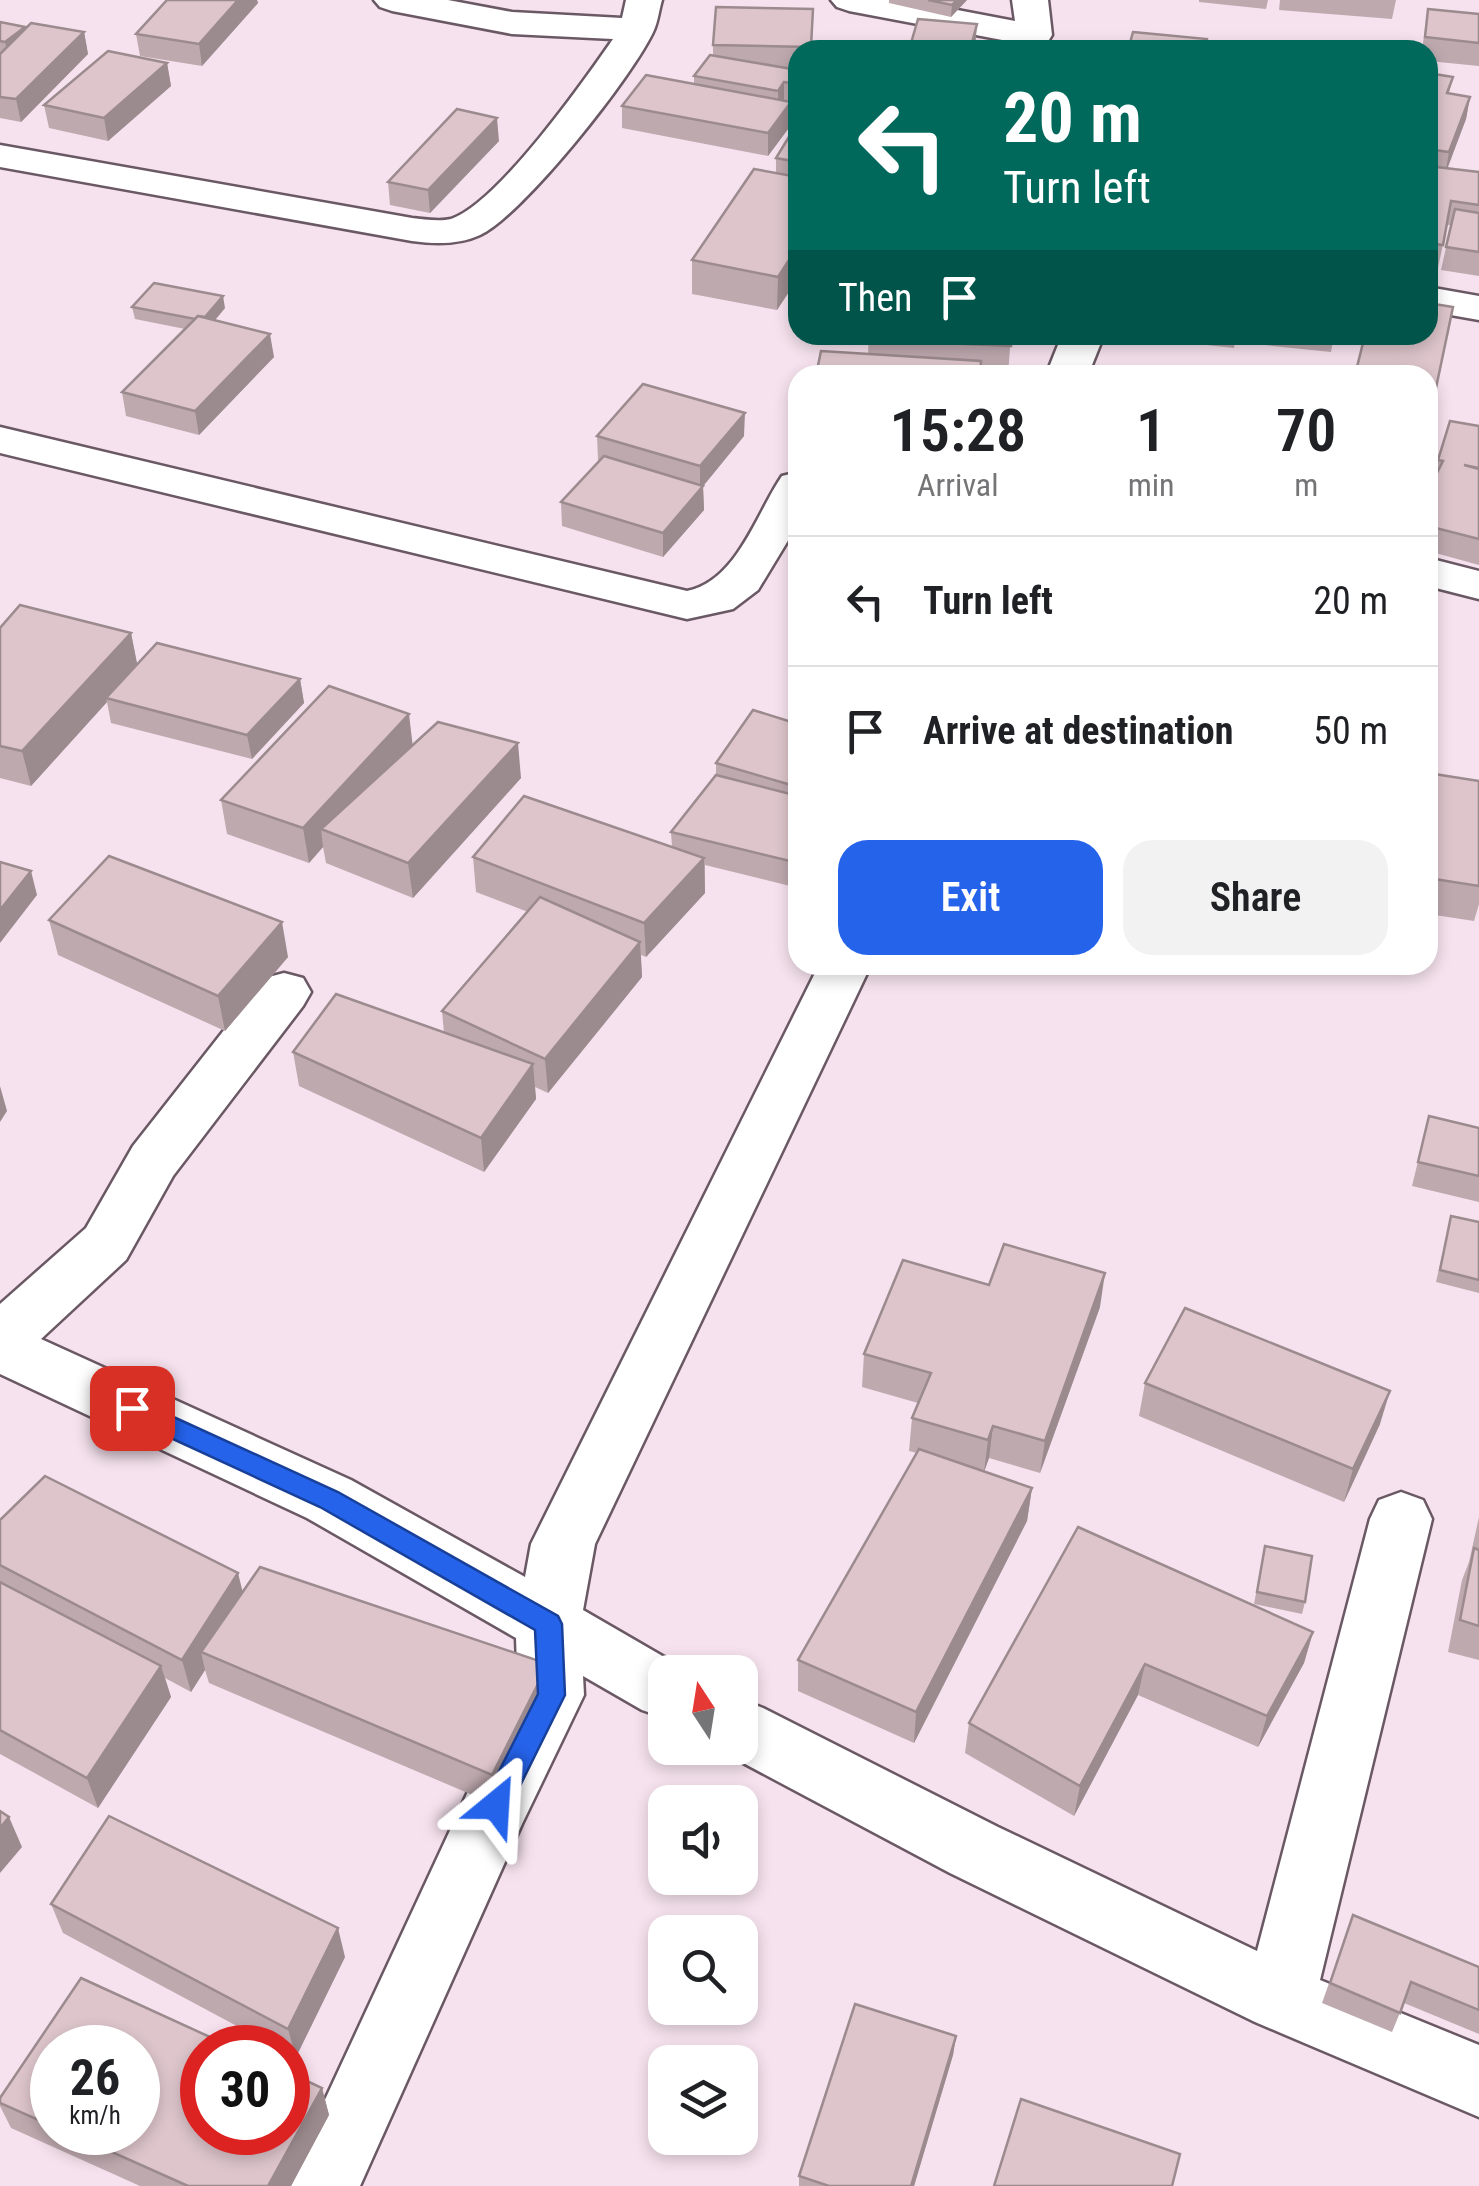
<!DOCTYPE html>
<style>
:root{--surface:#fff;--page:#f2f2f2;--text:#202124;--muted:#757577;--line:#e0e0e0;--accent:#2563eb}
body{margin:0;font-family:"Roboto Condensed",sans-serif;background:var(--page);color:var(--text);height:100vh;display:flex;flex-direction:column;font-size:38px;white-space:nowrap}
*{box-sizing:border-box;margin:0}
p{font-size:32px;color:var(--muted)}
.icon{flex:none;width:55px;height:55px;fill:none;stroke:currentColor;stroke-width:2;stroke-linecap:round;stroke-linejoin:round}
.map{position:relative;flex:1;overflow:hidden}
.panel{position:absolute;left:788px;top:365px;width:650px;height:610px;display:flex;flex-direction:column;background:var(--surface);border-radius:30px;box-shadow:0 5px 15px #0003}
.panel>*{flex:none}
.hud{position:absolute;left:788px;top:40px;width:650px;height:305px;border-radius:30px;box-shadow:0 5px 15px #0003;background:#00695c;color:#fff;overflow:hidden}
.needle{width:65px;rotate:348deg}
.controls{position:absolute;left:648px;top:1655px;display:grid;gap:20px}
.controls a{display:grid;place-items:center;width:110px;height:110px;border-radius:20px;background:var(--surface);box-shadow:0 5px 15px #0003;font-size:50px}
.speed{position:absolute;left:30px;top:2025px;display:flex;gap:20px;font-size:50px;font-weight:700;text-align:center}
.speed>*{display:grid;place-content:center;width:130px;height:130px;border-radius:50%;background:var(--surface);box-shadow:0 5px 15px #0003;line-height:1}
.speed small{font-size:25px;font-weight:400}
.speed .limit{border:15px solid #d22;background:#fff;color:#111}
.pin{position:absolute;display:grid;place-items:center;width:85px;height:85px;color:#fff;margin:-42px;border-radius:20px;box-shadow:0 5px 15px #0006}
.me{position:absolute;width:110px;margin:-55px;rotate:27deg;stroke-linejoin:round;filter:drop-shadow(0 0 8px #0008)}
.turn{display:flex;align-items:center;gap:35px;height:210px;padding:0 50px;font-size:45px}
.turn .icon{width:130px;height:130px;stroke-width:2.5}
.turn b{display:block;font-size:70px;line-height:85px}
.then{display:flex;align-items:center;height:95px;padding:0 50px;background:#0003;gap:20px;font-size:38px}
.eta{display:flex;justify-content:space-evenly;align-items:center;height:170px;text-align:center}
.eta b{font-size:60px;font-weight:600;line-height:70px}
.action{display:flex;gap:20px;margin-top:auto;padding:20px 50px}
.action a{flex:1;height:115px;border-radius:30px;background:var(--accent);color:#fff;font-size:40px;font-weight:600;line-height:115px;text-align:center}
.action a+a{background:var(--page);color:var(--text)}
ul{padding:0;list-style:none}
li{display:flex;align-items:center;gap:30px;height:130px;padding:0 50px;border-top:2px solid var(--line)}
li div{flex:1}
li b{display:block;font-size:38px}
li em{font-style:normal}
.map>svg:first-child{display:block}
.lines{fill:none;stroke-linecap:round;stroke-linejoin:round}
.minor-casing{stroke:#6a5964;stroke-width:5}
.minor{fill:#fff;fill-rule:evenodd}
.wall{fill:#bea9af;fill-rule:evenodd}
.shaded-wall{fill:#9b8a8e}
.building{fill:#ddc5cb;stroke:#9b8a8e;stroke-width:2.5}
.route{fill:#2563eb;stroke:#184099;stroke-width:2.5}
</style>
<div class="map">
<svg width="1479" height="2186" viewBox="0 0 1479 2186">
<rect width="100%" height="100%" fill="#f6e2ee"/>
<g class="lines">
<defs>
<g id="minor">
<path d="M374,0H448L512,12L622,18L626,0H662C659,10 658,21 654,30C634,75 523,215 480,235C459,245 434,244 412,241L0,167V145L412,218C423,219 439,222 451,219C498,203 584,81 613,39L512,34L392,11L380,7Z"/>
<polygon points="831,0 905,0 1015,21 1012,0 1048,0 1052,35 1047,43 1034,46 849,11 837,7"/>
<polygon points="1428,287 1479,296 1479,320 1428,311"/>
<polygon points="1062,335 1104,335 1088,375 1046,375"/>
<path d="M0,427L687,591C737,581 756,514 782,476L798,472V524L758,590L733,609L687,619L0,453Z"/>
<polygon points="1428,558 1479,571 1479,599 1428,586"/>
<polygon points="819,965 871,965 595,1544 583,1610 690,1672 665,1672 665,1718 642,1710 583,1676 584,1695 522,1824 360,2186 285,2186 472,1783 518,1693 516,1638 307,1518 0,1374 0,1304 86,1228 133,1146 265,978 284,973 303,978 311,992 303,1006 173,1176 126,1260 41,1339 351,1480 525,1577 531,1544"/>
<polygon points="1401,1492 1423,1500 1432,1519 1320,1980 1479,2045 1479,2117 1255,2022 950,1873 715,1748 740,1748 740,1699 763,1708 998,1827 1257,1951 1370,1519 1379,1500"/>
</g>
</defs>
<use href="#minor" class="minor-casing"/>
<use href="#minor" class="minor"/>
</g>
<g class="wall">
<polygon points="167,0 257,0 258,3 202,66 140,56 136,34"/>
<polygon points="889,0 967,0 951,17 889,3"/>
<polygon points="1199,0 1268,0 1266,9 1199,2"/>
<polygon points="1280,0 1396,0 1392,19 1279,10"/>
<polygon points="813,9 811,50 798,50 798,107 791,106 791,125 768,156 622,128 622,106 694,84 694,76 713,56 713,45"/>
<polygon points="1428,9 1479,14 1479,66 1428,61 1428,50 1422,50"/>
<polygon points="0,22 25,27 25,29 84,32 88,54 21,122 0,118 0,54 1,52 0,52"/>
<polygon points="167,63 171,86 108,141 49,128 44,105"/>
<polygon points="1428,73 1453,77 1449,93 1470,97 1466,119 1447,168 1479,172 1479,276 1441,270 1451,225 1447,225 1438,268 1428,267"/>
<polygon points="798,122 798,278 777,310 692,294 692,260 776,173 776,158"/>
<polygon points="499,141 430,213 390,205 388,182"/>
<polygon points="132,307 225,308 215,320 274,357 199,435 126,416 122,392 185,329 135,319"/>
<polygon points="1453,307 1428,428 1428,375"/>
<polygon points="869,335 1011,335 1008,375 816,375 868,354"/>
<polygon points="1180,335 1334,335 1331,352 1235,342 1234,348 1179,342"/>
<polygon points="1479,426 1479,565 1428,551 1428,491 1433,479 1438,460"/>
<polygon points="597,436 744,436 703,486 704,510 663,557 562,526 561,502 599,461 598,460"/>
<polygon points="0,628 131,633 137,665 300,679 304,703 252,759 111,723 107,702 31,786 0,778"/>
<polygon points="798,724 798,888 705,865 705,893 646,957 641,955 642,977 548,1093 535,1087 536,1099 484,1172 299,1086 293,1052 444,1033 442,1011 528,912 476,892 473,857 672,847 671,832 716,775 716,763"/>
<polygon points="413,745 521,778 413,898 326,863 323,847 309,863 227,834 221,800"/>
<polygon points="1428,773 1479,781 1479,904 1474,921 1428,914"/>
<polygon points="49,920 288,957 225,1031 58,955"/>
<polygon points="1429,1116 1479,1128 1479,1202 1412,1186"/>
<polygon points="1451,1216 1479,1222 1479,1293 1436,1282"/>
<polygon points="989,1285 1100,1307 1040,1473 989,1458 984,1472 1032,1488 1027,1521 914,1743 798,1691 798,1660 917,1453 909,1451 912,1418 918,1403 862,1387 864,1354"/>
<polygon points="1145,1383 1380,1424 1344,1502 1139,1416"/>
<polygon points="1479,1517 1479,1660 1448,1652 1462,1580 1469,1562"/>
<polygon points="0,1520 243,1591 551,1695 496,1805 209,1683 205,1670 191,1692 165,1678 171,1697 98,1808 0,1754"/>
<polygon points="1078,1527 1313,1632 1304,1663 1258,1747 1138,1695 1074,1816 965,1753 969,1723"/>
<polygon points="1265,1546 1305,1602 1302,1614 1254,1604"/>
<polygon points="51,1904 345,1957 296,2057 288,2052 288,2048 278,2048 63,1933"/>
<polygon points="1353,1915 1479,1967 1479,2034 1404,2003 1392,2032 1322,2003"/>
<path d="M81,1978L234,2048H202V2132H288V2072L322,2088L329,2115L291,2186H140L11,2128L0,2106V2098ZM52,2048H138V2132H52Z"/>
<polygon points="956,2036 953,2055 914,2186 799,2186 799,2176"/>
</g>
<g class="shaded-wall">
<polygon points="238,0 257,0 258,3 202,66 199,44"/>
<polygon points="957,0 967,0 951,17 952,5"/>
<polygon points="977,24 975,50 970,50"/>
<polygon points="25,27 27,38 8,54 5,42"/>
<polygon points="84,32 88,54 21,122 16,99"/>
<polygon points="167,63 171,86 108,141 104,118"/>
<polygon points="784,82 784,104 778,113 778,91"/>
<polygon points="1470,97 1466,119 1445,175 1449,152"/>
<polygon points="791,102 791,125 768,156 768,133"/>
<polygon points="497,118 499,141 430,213 428,190"/>
<polygon points="798,246 798,278 777,310 778,277"/>
<polygon points="223,296 225,308 205,332 203,320"/>
<polygon points="270,334 274,357 199,435 195,411"/>
<polygon points="745,413 744,436 700,490 700,466"/>
<polygon points="703,486 704,510 663,557 663,533"/>
<polygon points="131,633 138,668 106,698 107,702 31,786 22,751"/>
<polygon points="300,679 304,703 252,759 247,735"/>
<polygon points="409,714 413,748 321,829 323,847 309,863 303,828"/>
<polygon points="518,743 521,778 413,898 408,863"/>
<polygon points="704,858 705,893 646,957 644,923"/>
<polygon points="31,871 37,895 0,943 0,910"/>
<polygon points="282,922 288,957 225,1031 218,996"/>
<polygon points="640,942 642,977 548,1093 545,1059"/>
<polygon points="533,1064 536,1099 484,1172 481,1138"/>
<polygon points="0,1086 7,1111 0,1122"/>
<polygon points="1105,1273 1100,1307 1040,1473 1045,1441"/>
<polygon points="1390,1391 1380,1424 1344,1502 1353,1469"/>
<polygon points="993,1426 989,1458 984,1472 988,1440"/>
<polygon points="1032,1488 1027,1521 914,1743 916,1712"/>
<polygon points="238,1573 246,1605 201,1652 205,1670 191,1692 182,1660"/>
<polygon points="1313,1632 1304,1663 1258,1747 1267,1716"/>
<polygon points="548,1664 551,1695 496,1805 492,1775"/>
<polygon points="1145,1664 1138,1695 1074,1816 1080,1786"/>
<polygon points="161,1666 171,1697 98,1808 87,1778"/>
<polygon points="9,1817 22,1847 0,1873 0,1828"/>
<polygon points="338,1928 345,1957 296,2057 288,2029"/>
<polygon points="956,2036 953,2055 914,2186 911,2186"/>
<polygon points="322,2088 329,2115 291,2186 268,2186"/>
</g>
<g class="building">
<polygon points="167,0 238,0 199,44 136,34"/>
<polygon points="928,0 957,0 952,5"/>
<polygon points="716,7 813,9 811,47 713,45"/>
<polygon points="1428,9 1479,14 1479,43 1425,37"/>
<polygon points="918,19 977,24 970,50 909,50"/>
<polygon points="0,22 25,27 5,42 0,41"/>
<polygon points="31,23 84,32 16,99 0,97 0,54"/>
<polygon points="1133,32 1207,39 1205,50 1128,50"/>
<polygon points="1226,42 1276,50 1222,50"/>
<polygon points="108,51 167,63 104,118 44,105"/>
<polygon points="710,55 798,70 798,84 784,82 778,91 694,76"/>
<polygon points="1428,73 1453,77 1447,93 1470,97 1449,152 1428,149"/>
<polygon points="646,75 791,102 768,133 622,106"/>
<polygon points="457,109 497,118 428,190 388,182"/>
<polygon points="798,122 798,162 776,158"/>
<polygon points="1428,166 1479,172 1479,205 1451,201 1443,245 1428,243"/>
<polygon points="754,169 798,177 798,246 778,277 692,260"/>
<polygon points="1455,209 1479,213 1479,252 1446,247"/>
<polygon points="154,283 223,296 205,317 198,316 195,319 132,307"/>
<polygon points="1428,303 1453,307 1432,407 1428,406 1428,375 1355,375 1365,335 1428,335"/>
<polygon points="198,316 270,334 195,411 122,392"/>
<polygon points="869,335 1011,335 1011,346 868,340"/>
<polygon points="821,351 981,361 980,375 816,375"/>
<polygon points="643,384 745,413 700,466 597,436"/>
<polygon points="1450,421 1479,426 1479,468 1464,465 1479,469 1479,539 1428,526 1428,491 1443,461 1438,460"/>
<polygon points="604,456 703,486 663,533 561,502"/>
<polygon points="20,605 131,633 22,751 0,746 0,628"/>
<polygon points="157,643 300,679 247,735 106,698"/>
<polygon points="329,686 409,714 303,828 221,800"/>
<polygon points="753,710 798,724 798,787 716,763"/>
<polygon points="438,722 518,743 408,863 321,829"/>
<polygon points="1428,773 1479,781 1479,886 1428,878"/>
<polygon points="716,775 798,796 798,863 671,832"/>
<polygon points="524,796 704,858 644,923 473,857"/>
<polygon points="109,856 282,922 218,996 49,920"/>
<polygon points="0,862 31,871 0,910"/>
<polygon points="540,897 640,942 545,1059 442,1011"/>
<polygon points="336,994 533,1064 481,1138 293,1052"/>
<polygon points="1429,1116 1479,1128 1479,1176 1418,1162"/>
<polygon points="1451,1216 1479,1222 1479,1280 1440,1270"/>
<polygon points="1004,1244 1105,1273 1045,1441 993,1426 988,1440 912,1418 931,1373 864,1354 903,1260 989,1285"/>
<polygon points="1185,1308 1390,1391 1353,1469 1145,1383"/>
<polygon points="919,1449 1032,1488 916,1712 798,1660"/>
<polygon points="45,1476 238,1573 182,1660 0,1565 0,1520"/>
<polygon points="1078,1527 1313,1632 1267,1716 1145,1664 1080,1786 969,1723"/>
<polygon points="1265,1546 1312,1556 1305,1602 1257,1592"/>
<polygon points="1474,1548 1479,1550 1479,1626 1460,1620"/>
<polygon points="260,1567 548,1664 492,1775 201,1652"/>
<polygon points="0,1582 161,1666 87,1778 0,1730"/>
<polygon points="0,1811 9,1817 0,1828"/>
<polygon points="109,1816 338,1928 288,2029 51,1904"/>
<polygon points="1353,1915 1479,1967 1479,2010 1411,1982 1400,2013 1330,1983"/>
<polygon points="81,1978 234,2048 202,2048 202,2132 288,2132 288,2072 322,2088 268,2186 188,2186 67,2132 138,2132 138,2048 52,2048 52,2126 0,2103 0,2098"/>
<polygon points="855,2004 956,2036 911,2186 829,2186 799,2176"/>
<polygon points="1021,2099 1180,2154 1172,2186 994,2186"/>
</g>
<polygon class="route" points="132,1398 338,1492 558,1616 562,1624 565,1695 506,1814 496,1818 486,1814 482,1805 538,1694 535,1630 320,1507 123,1416 119,1408 123,1401"/>
</svg>
<div class="controls">
<a><svg class="needle" viewBox="-14 -14 28 28"><path d="M0-13l5 13h-10z" fill="#e53935"/><path d="M0 13l5-13h-10z" fill="#757577"/></svg></a>
<a><svg class="icon" aria-label="sound" viewBox="0 0 24 24"><path d="M4 9h4l5-4v14l-5-4H4zM17 9q2 3 0 6"/></svg></a>
<a><svg class="icon" aria-label="search" viewBox="0 0 24 24"><circle cx="10" cy="10" r="6"/><path d="M15 15l6 6"/></svg></a>
<a><svg class="icon" aria-label="layers" viewBox="0 0 24 24"><path d="M12 4l9 5-9 5-9-5zM3 14l9 5 9-5"/></svg></a>
</div>
<div class="speed"><div>26<small>km/h</small></div><div class="limit">30</div></div>
<div class="pin" style="left:132px;top:1408px;background:#d93025"><svg class="icon" aria-label="arrive" viewBox="0 0 24 24"><path d="M6 21V4h12l-3 4 3 4H6"/></svg></div>
<svg class="me" style="left:496px;top:1805px" viewBox="-20 -20 40 40"><path d="M0-17L14 15 0 8-14 15z" fill="#2563eb" stroke="#fff" stroke-width="4"/></svg>
<div class="hud">
<div class="turn"><svg class="icon" aria-label="left" viewBox="0 0 24 24"><path d="M17 20v-9H6M10 6l-5 5 5 5"/></svg><div><b>20 m</b>Turn left</div></div>
<div class="then">Then<svg class="icon" aria-label="arrive" viewBox="0 0 24 24"><path d="M6 21V4h12l-3 4 3 4H6"/></svg></div>
</div>
<section class="panel">
<div class="eta">
<div><b>15:28</b><p>Arrival</p></div>
<div><b>1</b><p>min</p></div>
<div><b>70</b><p>m</p></div>
</div>
<ul>
<li><svg class="icon" aria-label="left" viewBox="0 0 24 24"><path d="M17 20v-9H6M10 6l-5 5 5 5"/></svg><div><b>Turn left</b></div><em>20 m</em></li>
<li><svg class="icon" aria-label="arrive" viewBox="0 0 24 24"><path d="M6 21V4h12l-3 4 3 4H6"/></svg><div><b>Arrive at destination</b></div><em>50 m</em></li>
</ul>
<div class="action"><a>Exit</a><a>Share</a></div>
</section>
</div>
